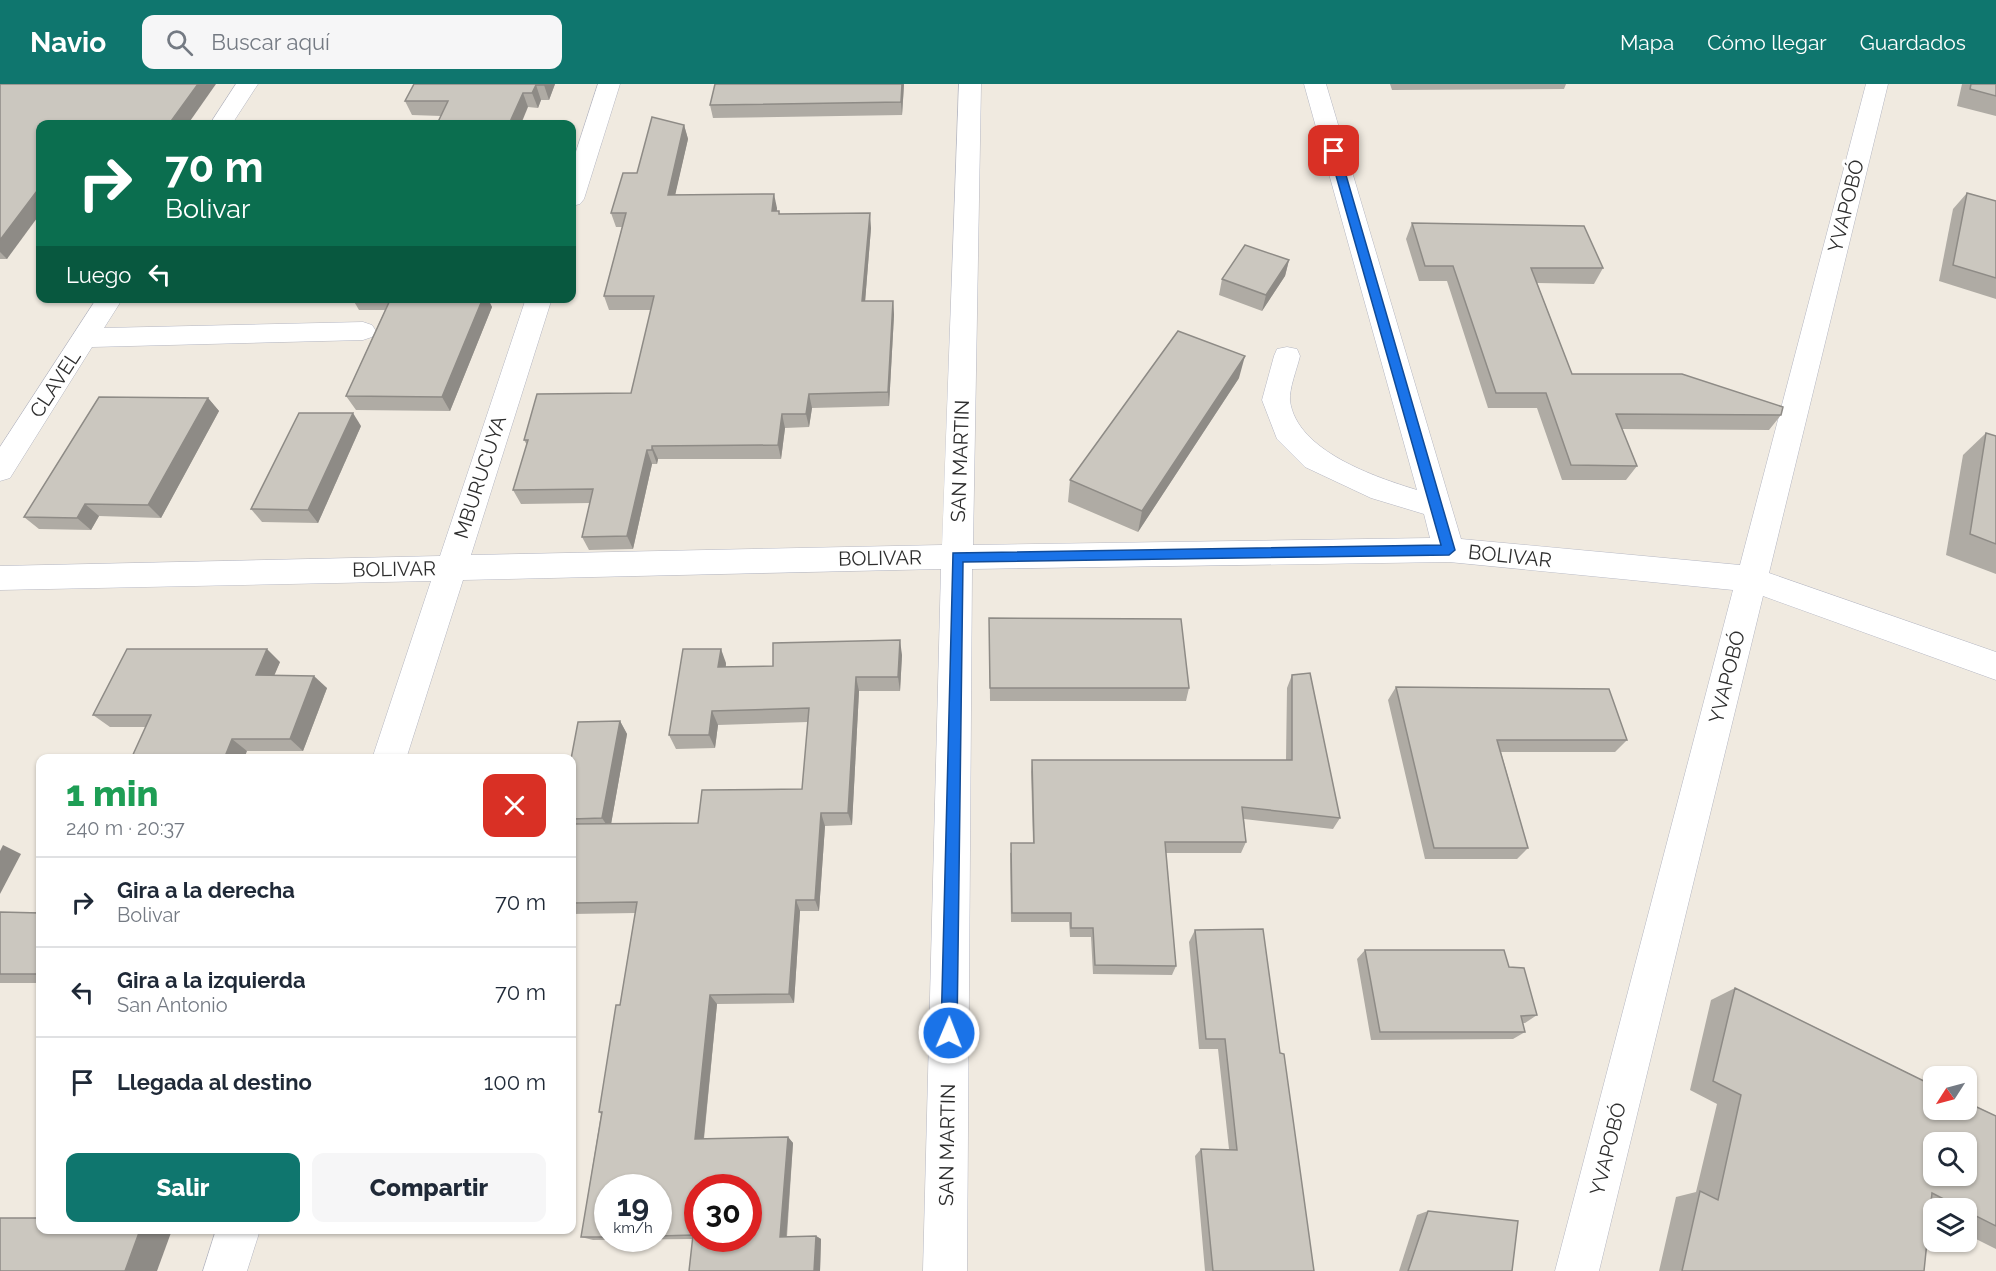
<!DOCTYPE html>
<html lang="es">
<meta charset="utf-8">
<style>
:root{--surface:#fff;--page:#f6f6f7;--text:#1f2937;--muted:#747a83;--line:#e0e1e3;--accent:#0f766e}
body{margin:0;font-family:Raleway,sans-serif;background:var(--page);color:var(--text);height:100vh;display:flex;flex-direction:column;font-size:22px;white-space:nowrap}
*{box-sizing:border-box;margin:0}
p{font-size:20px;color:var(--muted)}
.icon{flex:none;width:33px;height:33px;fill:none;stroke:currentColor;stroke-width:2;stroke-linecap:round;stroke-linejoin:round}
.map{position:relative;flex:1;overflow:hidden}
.details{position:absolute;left:36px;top:670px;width:540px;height:480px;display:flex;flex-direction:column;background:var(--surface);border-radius:12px;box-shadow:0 2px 4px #0004}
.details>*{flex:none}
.hud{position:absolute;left:36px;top:36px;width:540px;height:183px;border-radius:12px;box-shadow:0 2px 4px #0004;background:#0b6e4f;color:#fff;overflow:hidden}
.needle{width:39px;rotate:234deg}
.tools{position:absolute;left:1923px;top:982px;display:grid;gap:12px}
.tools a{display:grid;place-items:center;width:54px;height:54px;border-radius:12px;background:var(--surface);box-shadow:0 2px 4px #0004;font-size:30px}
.speed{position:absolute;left:594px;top:1090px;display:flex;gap:12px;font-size:30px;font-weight:700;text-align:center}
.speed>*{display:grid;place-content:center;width:78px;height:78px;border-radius:50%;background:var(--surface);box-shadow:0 2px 4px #0004;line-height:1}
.speed small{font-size:15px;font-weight:400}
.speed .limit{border:9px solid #d22;background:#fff;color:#111}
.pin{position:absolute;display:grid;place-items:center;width:51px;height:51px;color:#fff;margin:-26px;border-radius:12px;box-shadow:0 3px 9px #0006}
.me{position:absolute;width:66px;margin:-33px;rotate:1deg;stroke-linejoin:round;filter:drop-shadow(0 0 4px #0008)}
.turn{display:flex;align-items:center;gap:21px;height:126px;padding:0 30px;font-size:27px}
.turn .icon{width:78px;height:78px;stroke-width:2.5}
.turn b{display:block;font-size:42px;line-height:51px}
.then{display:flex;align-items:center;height:57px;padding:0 30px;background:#0003;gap:12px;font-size:22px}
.round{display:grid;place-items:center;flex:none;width:63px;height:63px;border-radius:12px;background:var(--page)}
.head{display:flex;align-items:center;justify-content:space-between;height:102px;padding:0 30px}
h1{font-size:36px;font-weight:800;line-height:45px;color:#1e9e55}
.action{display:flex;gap:12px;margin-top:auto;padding:12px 30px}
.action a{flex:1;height:69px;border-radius:12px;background:var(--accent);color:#fff;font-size:24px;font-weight:800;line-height:69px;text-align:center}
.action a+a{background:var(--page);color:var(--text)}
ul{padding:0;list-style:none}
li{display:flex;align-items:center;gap:18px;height:90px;padding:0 30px;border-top:2px solid var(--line)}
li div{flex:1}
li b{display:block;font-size:22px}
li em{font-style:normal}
header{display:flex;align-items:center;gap:36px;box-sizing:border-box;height:84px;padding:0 30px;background:var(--accent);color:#fff}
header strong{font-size:28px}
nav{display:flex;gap:33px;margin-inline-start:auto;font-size:21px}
.search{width:420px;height:54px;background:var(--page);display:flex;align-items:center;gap:15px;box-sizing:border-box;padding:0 21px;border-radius:12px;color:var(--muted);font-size:22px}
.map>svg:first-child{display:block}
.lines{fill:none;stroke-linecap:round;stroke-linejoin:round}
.minor-casing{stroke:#b4b6c2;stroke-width:1}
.minor{fill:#fff;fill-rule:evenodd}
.wall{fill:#afaba4;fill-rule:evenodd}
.shaded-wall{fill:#8e8b86}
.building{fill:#cbc7bf;stroke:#8e8b86;stroke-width:1.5;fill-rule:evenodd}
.route{fill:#1a73e8;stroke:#114b97;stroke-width:1.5}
.labels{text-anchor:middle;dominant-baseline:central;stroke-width:6;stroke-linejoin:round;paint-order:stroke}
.street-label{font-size:20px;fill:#2e2e2e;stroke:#fff}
</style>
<header>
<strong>Navio</strong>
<div class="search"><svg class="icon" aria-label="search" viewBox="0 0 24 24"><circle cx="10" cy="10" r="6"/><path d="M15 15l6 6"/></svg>Buscar aquí</div>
<nav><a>Mapa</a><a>Cómo llegar</a><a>Guardados</a></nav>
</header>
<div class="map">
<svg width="1996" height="1187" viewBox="0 0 1996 1187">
<rect width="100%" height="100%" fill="#f0eae0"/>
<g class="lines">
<defs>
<g id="minor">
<polygon points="236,0 258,0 232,40 210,40"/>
<polygon points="598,0 620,0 584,115 580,120 572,122 572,80"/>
<path d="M959,0H981L973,461L1430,454L1424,430L1371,414L1305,383L1277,355L1262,316L1274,272L1277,265L1287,263L1297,265L1300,272C1297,285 1289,304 1290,317C1297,367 1375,393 1417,406L1304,0H1326L1461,455L1740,481L1866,0H1888L1769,489L1996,568V596L1763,512L1599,1187H1555L1733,506L1449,478L972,485L967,1187H923L941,485L463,496L406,675H372L431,497L0,506V482L440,472L526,214H552L471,471L942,461Z"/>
<polygon points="97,214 123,214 104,244 363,238 372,241 376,247 372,253 363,256 92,263 10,394 0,397 0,363"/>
<polygon points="216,1146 260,1146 247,1187 203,1187"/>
</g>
</defs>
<use href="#minor" class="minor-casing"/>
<use href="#minor" class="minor"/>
</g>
<g class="wall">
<polygon points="0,0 40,40 7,175 0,175"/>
<polygon points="414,0 555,0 549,16 541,16 538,24 528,23 441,32 412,31 405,17"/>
<polygon points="715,0 904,0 902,31 713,34 710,21"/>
<polygon points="1390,0 1566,0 1564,5 1392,6"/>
<polygon points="1962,0 1996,0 1996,32 1957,22"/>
<polygon points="684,41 688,55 675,110 777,124 777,127 780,130 871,144 865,217 893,217 894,231 889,322 812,324 809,343 785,344 781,375 658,375 657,380 652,380 633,465 589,466 582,453 590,419 521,420 513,406 527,361 524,356 631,309 651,226 609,226 604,212 622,143 616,143 611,129 637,89"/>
<polygon points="1967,109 1996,117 1996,215 1939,197 1953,125"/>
<polygon points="1412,139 1603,184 1594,200 1537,199 1572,290 1781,331 1769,346 1622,345 1637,382 1626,396 1562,396 1537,324 1488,324 1447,197 1419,197 1406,155"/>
<polygon points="1289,176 1285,192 1262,227 1219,211 1222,195"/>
<polygon points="352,214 490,214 489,217 492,223 450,327 356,326 346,312 385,226 359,226"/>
<polygon points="1239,294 1138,448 1068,418 1070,396"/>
<polygon points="208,314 219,327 161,434 99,432 91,446 39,445 24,433"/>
<polygon points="361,342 318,439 262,438 251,425"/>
<polygon points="1986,349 1996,352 1996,490 1946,471 1963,371"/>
<polygon points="989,534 1189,604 1186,617 990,617"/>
<path d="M902,571L900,607H859L852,741L825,742L819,827H800L794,919L717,920L704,1055L788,1053L793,1059L787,1153L816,1152L821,1155L820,1187H689L693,1155L593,1156L581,1153L601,1030L599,1028L620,921L635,829L572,830V675L620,637L627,650L611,740L698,739L802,705L808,638L718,641L715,664L676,665L669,651L726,579V583L773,582ZM608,1104H658V1155H608Z"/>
<polygon points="280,578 274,591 327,604 303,667 247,667 145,643 110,643 93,631"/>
<polygon points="1292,591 1340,734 1333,745 1244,735 1246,758 1241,769 1166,769 1176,882 1172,891 1093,890 1091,853 1070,853 1069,838 1011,838 1010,769 1033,759 1031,688 1032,676 1286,676 1287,604"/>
<polygon points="1396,603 1627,656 1615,668 1501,668 1528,764 1517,775 1425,775 1388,616"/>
<polygon points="0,828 40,829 40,899 0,899"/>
<polygon points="1195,846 1280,969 1314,1187 1205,1187 1195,1072 1201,1065 1229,1065 1218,965 1199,965 1189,858"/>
<polygon points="1365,866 1537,931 1525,939 1523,939 1525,948 1513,955 1371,956 1357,875"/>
<polygon points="1735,904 1996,1032 1996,1165 1966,1150 1966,1125 1934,1125 1934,1132 1930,1131 1924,1187 1659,1187 1676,1113 1696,1108 1717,1020 1690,1006 1711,916"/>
<polygon points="1428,1127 1512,1187 1399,1187 1417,1131"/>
</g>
<g class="shaded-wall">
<polygon points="198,0 216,0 188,40 169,40"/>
<polygon points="544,0 555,0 549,16 544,1"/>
<polygon points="902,0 904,0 902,31 901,18"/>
<polygon points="536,1 541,16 538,24 532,9"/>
<polygon points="523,9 528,23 521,40 509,40"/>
<polygon points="684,41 688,55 672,125 668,111"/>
<polygon points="40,103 40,130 7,175 0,168 0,156"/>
<polygon points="774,110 777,124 775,141 772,127"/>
<polygon points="870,129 871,144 864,231 862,217"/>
<polygon points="1289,176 1285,192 1262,227 1266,211"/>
<polygon points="482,214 490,214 489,217 492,223 450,327 442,313"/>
<polygon points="893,217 894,231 889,322 888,308"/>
<polygon points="1245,272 1239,294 1138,448 1142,427"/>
<polygon points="809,310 812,324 809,343 806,330"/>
<polygon points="208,314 219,327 161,434 148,421"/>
<polygon points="353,329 361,342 318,439 308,426"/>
<polygon points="782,330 785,344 781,375 778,361"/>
<polygon points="652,362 658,375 657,380 652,366"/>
<polygon points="647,366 652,380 633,465 627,452"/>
<polygon points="85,420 99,432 91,446 77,434"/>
<polygon points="900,556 902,571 900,607 898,593"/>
<polygon points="267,565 280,578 269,604 256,591"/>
<polygon points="721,565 726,579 724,598 718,583"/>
<polygon points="314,592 327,604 303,667 290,655"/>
<polygon points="856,593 859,607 852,741 848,729"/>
<polygon points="712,627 718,641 715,664 709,651"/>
<polygon points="620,637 627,650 610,746 602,734"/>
<polygon points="232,655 247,667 244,675 224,675"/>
<polygon points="821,729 825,742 819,827 815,816"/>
<polygon points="3,761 21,770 0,810 0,767"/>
<polygon points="796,816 800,827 794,919 789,910"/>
<polygon points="710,911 717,920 703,1061 695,1055"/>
<polygon points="788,1053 793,1059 786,1157 780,1153"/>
<polygon points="140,1146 172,1146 157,1187 125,1187"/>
<polygon points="816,1152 821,1155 820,1187 814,1187"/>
</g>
<g class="building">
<polygon points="0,0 198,0 169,40 40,40 40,103 0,156"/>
<polygon points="414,0 544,0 544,1 536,1 532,9 523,9 509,40 437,40 448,17 405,17"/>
<polygon points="715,0 902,0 901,18 710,21"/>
<polygon points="1971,0 1996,0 1996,12 1970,5"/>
<polygon points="652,33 684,41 668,111 774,110 772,127 779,127 779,130 870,129 862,217 893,217 888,308 809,310 806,330 782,330 778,361 652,362 652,366 647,366 627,452 582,453 593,405 513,406 528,356 524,356 537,310 631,309 654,212 604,212 626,129 611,129 623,89 637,89"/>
<polygon points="1967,109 1996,117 1996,194 1953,181"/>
<polygon points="1412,139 1584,142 1603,184 1531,184 1572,290 1682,290 1783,323 1781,331 1616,330 1637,382 1571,381 1546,309 1496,309 1453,182 1425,182"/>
<polygon points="1245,161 1289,176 1266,211 1222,195"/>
<polygon points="391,214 483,214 442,313 346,312"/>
<polygon points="1178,247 1245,272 1142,427 1070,396"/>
<polygon points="99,313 208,314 148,421 85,420 77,434 24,433"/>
<polygon points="299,329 353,329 308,426 251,425"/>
<polygon points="1986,349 1996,352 1996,460 1970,450"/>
<polygon points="989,534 1181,535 1189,604 990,604"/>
<path d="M900,556L898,593H856L848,729H821L815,816H796L789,910L710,911L695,1055L788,1053L780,1153L816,1152L814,1187H689L693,1151L658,1152V1104H608V1153H581L602,1028H599L616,921H620L637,818L572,819V740L698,739L702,706L802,705L809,624L712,627L709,651H669L683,565H721L718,583L773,582V559ZM698,1104H748V1155H698Z"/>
<polygon points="127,565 267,565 256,591 314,592 290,655 232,655 224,675 131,675 151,631 93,631"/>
<polygon points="1310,589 1340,734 1242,723 1246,758 1165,758 1176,882 1095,881 1093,844 1071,844 1071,829 1012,829 1011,759 1034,759 1032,676 1292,676 1292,591"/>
<polygon points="1396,603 1609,605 1627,656 1497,656 1528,764 1434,764"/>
<polygon points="620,637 602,734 572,735 572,675 571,675 578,638"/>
<polygon points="0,828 40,829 40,890 0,890"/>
<polygon points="1263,845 1280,969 1284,970 1314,1187 1213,1187 1201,1065 1237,1066 1225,955 1206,955 1195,846"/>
<polygon points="1365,866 1504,866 1509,883 1524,884 1537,931 1521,932 1525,948 1380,948"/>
<path d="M1735,904L1934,1002V1026H1966V1018L1996,1032V1142L1966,1127V1125H1963L1932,1109L1924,1187H1682L1700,1107L1718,1116L1741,1011L1713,997ZM1934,1059H1966V1092H1934Z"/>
<polygon points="1428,1127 1518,1137 1512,1187 1408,1187"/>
<polygon points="0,1134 40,1134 40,1146 140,1146 125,1187 0,1187"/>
</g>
<polygon class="route" points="1331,65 1339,67 1455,466 1449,471 963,478 957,949 955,955 949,957 943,955 941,949 953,469 1441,461 1329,67"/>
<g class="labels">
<g class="street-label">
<text transform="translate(1846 122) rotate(-76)">YVAPOBÓ</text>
<text transform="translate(55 300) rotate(-57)">CLAVEL</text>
<text transform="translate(960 377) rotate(-88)">SAN MARTIN</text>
<text transform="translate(480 393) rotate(-72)">MBURUCUYA</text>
<text transform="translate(1510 472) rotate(6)">BOLIVAR</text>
<text transform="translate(880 474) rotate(-1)">BOLIVAR</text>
<text transform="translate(394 485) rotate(-1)">BOLIVAR</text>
<text transform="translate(1727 593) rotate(-76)">YVAPOBÓ</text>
<text transform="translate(947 1061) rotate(-89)">SAN MARTIN</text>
<text transform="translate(1608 1065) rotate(-76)">YVAPOBÓ</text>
</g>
</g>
</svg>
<div class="tools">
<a><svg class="needle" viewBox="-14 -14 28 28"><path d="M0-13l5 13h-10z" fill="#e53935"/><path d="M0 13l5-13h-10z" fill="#747a83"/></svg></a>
<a><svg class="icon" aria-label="search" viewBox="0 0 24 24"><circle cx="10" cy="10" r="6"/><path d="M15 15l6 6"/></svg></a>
<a><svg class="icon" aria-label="layers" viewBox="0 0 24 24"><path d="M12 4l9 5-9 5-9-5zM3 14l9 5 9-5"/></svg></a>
</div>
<div class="speed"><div>19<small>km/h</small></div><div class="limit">30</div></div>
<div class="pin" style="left:1334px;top:67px;background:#d93025"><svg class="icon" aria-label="arrive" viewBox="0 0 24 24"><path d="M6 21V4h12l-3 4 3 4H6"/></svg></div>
<svg class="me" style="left:949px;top:949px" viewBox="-20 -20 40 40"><circle r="17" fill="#1a73e8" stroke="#fff" stroke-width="3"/><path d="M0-11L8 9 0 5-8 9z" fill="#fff"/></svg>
<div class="hud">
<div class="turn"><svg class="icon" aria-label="right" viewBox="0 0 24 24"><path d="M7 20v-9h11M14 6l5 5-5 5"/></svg><div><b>70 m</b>Bolivar</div></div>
<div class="then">Luego<svg class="icon" aria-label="left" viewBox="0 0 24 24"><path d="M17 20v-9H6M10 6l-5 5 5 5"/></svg></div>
</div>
<section class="details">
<div class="head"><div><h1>1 min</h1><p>240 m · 20:37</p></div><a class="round" style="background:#d93025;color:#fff"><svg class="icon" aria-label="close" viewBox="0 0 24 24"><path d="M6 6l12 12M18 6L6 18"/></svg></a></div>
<ul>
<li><svg class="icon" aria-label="right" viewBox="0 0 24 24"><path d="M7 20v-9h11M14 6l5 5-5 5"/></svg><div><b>Gira a la derecha</b><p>Bolivar</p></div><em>70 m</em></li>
<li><svg class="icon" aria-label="left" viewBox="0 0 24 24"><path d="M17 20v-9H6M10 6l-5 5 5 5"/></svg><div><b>Gira a la izquierda</b><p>San Antonio</p></div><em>70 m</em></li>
<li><svg class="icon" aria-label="arrive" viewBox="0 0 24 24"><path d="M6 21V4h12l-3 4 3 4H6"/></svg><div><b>Llegada al destino</b></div><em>100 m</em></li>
</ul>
<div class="action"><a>Salir</a><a>Compartir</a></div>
</section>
</div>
